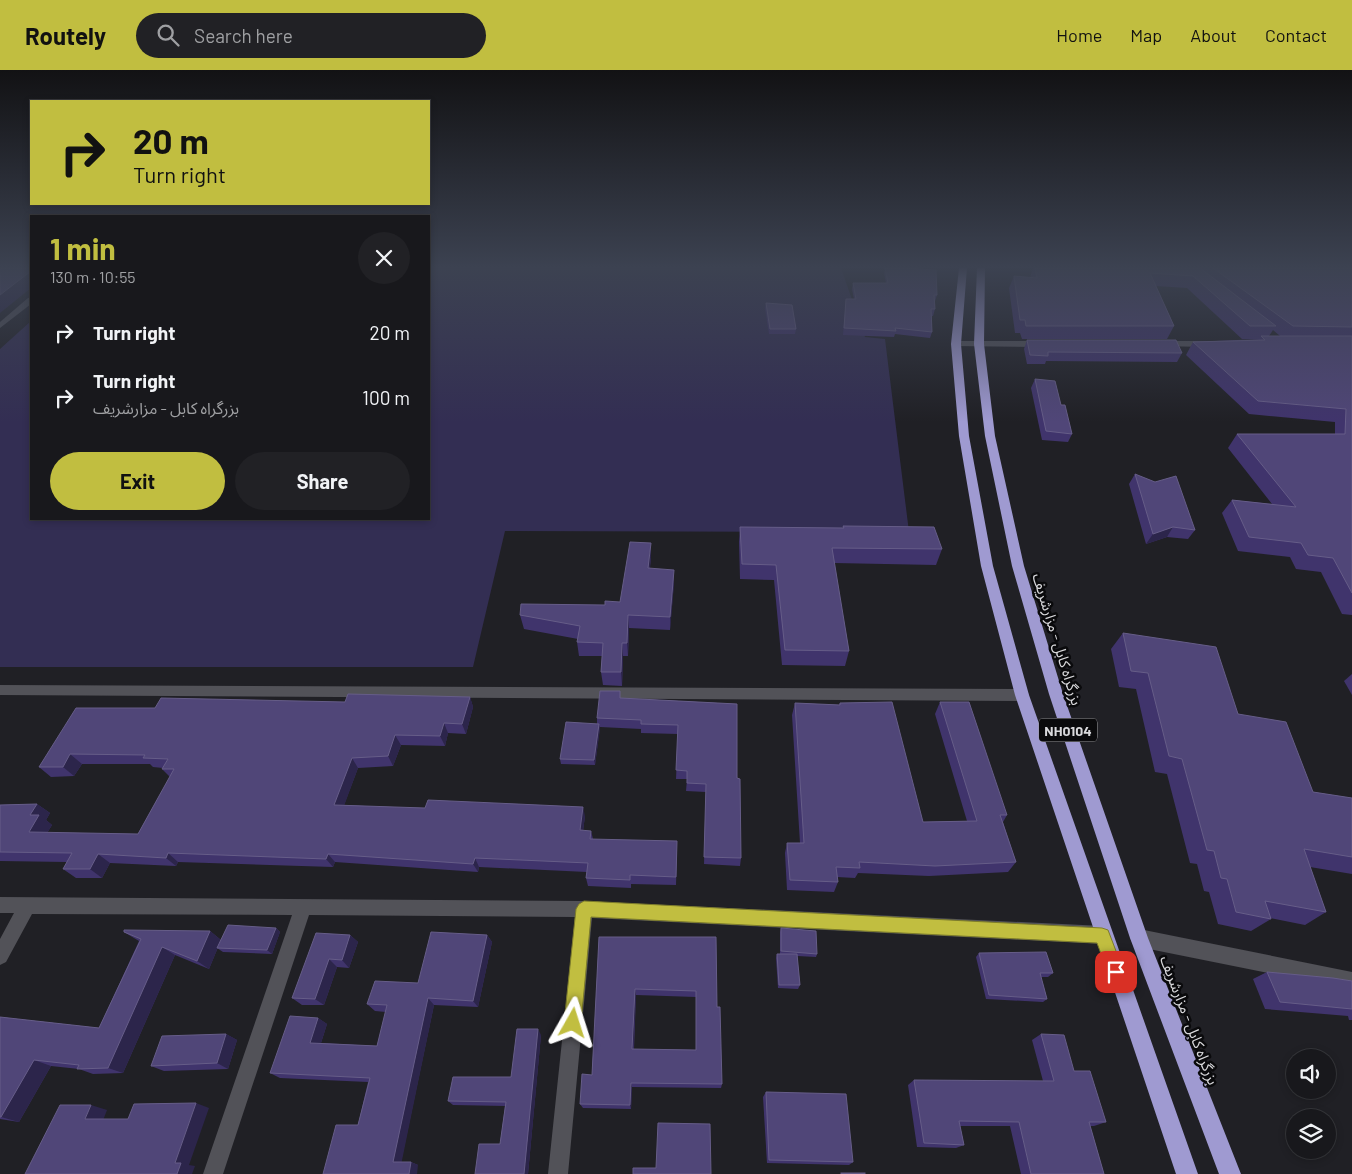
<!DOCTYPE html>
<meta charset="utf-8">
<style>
:root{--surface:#18181c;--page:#212125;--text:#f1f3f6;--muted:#9fa0a3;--line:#36373b;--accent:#c1be40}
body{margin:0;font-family:Barlow,"Noto Sans Arabic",sans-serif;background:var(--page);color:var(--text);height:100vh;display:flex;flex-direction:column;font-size:19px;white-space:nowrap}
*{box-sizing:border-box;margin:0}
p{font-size:16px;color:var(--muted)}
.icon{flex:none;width:28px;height:28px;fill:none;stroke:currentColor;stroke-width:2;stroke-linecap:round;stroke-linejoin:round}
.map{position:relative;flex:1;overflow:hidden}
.drawer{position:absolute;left:30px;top:145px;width:400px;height:305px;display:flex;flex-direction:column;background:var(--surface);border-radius:0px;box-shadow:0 2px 8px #0003,0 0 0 1px var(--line)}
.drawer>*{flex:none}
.guide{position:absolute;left:30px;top:30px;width:400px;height:105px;border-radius:0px;box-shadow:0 2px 8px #0003,0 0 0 1px var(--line);background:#c1be40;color:#111;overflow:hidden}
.buttons{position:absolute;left:1286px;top:979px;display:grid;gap:10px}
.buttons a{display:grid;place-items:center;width:50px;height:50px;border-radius:50%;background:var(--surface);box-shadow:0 2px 8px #0003,0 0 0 1px var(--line);font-size:25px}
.pin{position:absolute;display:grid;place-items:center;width:42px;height:42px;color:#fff;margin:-21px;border-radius:10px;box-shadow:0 2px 8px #0006}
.me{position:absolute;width:55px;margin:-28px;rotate:6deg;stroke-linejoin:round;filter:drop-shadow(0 0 4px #0008)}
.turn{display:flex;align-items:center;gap:18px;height:105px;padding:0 20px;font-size:22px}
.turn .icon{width:65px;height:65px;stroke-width:2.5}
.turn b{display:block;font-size:35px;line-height:42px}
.round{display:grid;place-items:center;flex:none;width:52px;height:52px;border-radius:26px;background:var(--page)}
.summary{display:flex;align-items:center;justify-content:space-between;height:85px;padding:0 20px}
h1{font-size:30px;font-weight:700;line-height:38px;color:var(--accent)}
.cta{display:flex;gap:10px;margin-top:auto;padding:10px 20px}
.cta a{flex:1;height:58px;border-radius:30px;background:var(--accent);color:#111;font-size:20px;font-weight:700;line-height:58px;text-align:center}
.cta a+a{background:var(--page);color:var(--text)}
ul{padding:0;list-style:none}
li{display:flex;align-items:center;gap:15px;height:65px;padding:0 20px}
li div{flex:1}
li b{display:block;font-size:19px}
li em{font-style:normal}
header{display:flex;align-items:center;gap:30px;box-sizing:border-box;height:70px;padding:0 25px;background:var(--accent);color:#111}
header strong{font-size:24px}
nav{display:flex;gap:28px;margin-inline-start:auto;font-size:18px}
.search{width:350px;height:45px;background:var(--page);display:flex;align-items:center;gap:12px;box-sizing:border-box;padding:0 18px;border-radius:28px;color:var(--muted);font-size:19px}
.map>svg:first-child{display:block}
.green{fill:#332e53}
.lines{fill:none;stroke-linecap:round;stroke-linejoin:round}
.minor{fill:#525258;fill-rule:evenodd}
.tertiary{fill:#525258;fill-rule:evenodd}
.trunk{fill:#9f9ad1;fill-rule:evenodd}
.wall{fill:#40346c;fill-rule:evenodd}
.shaded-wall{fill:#2c254b}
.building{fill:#504678;stroke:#665d88;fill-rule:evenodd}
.route{fill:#c1be40;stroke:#7d7c2a}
.labels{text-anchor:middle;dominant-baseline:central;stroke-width:5;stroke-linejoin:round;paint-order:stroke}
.shield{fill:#0a0a0c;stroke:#9b9b9e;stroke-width:1}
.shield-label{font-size:14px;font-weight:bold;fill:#d9d9dc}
.street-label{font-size:15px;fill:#d9d9dc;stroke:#0a0a0c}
</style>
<header>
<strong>Routely</strong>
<div class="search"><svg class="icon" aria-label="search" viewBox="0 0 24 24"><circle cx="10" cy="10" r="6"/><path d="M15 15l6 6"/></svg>Search here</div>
<nav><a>Home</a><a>Map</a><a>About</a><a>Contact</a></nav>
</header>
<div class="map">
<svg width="1352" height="1104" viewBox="0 0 1352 1104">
<rect width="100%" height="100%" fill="#202025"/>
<polygon class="green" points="429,198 841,198 865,267 885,269 909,462 505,461 473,597 0,597 0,279 31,251 31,449 429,449"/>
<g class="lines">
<g class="minor">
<polygon points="28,228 31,228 31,234 0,258 0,252"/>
<polygon points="0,615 1022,619 1027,621 1029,625 1027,629 1022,631 0,625"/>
<polygon points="0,827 584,831 1103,856 1109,859 1112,865 1109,871 1103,874 592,848 568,1104 548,1104 575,847 309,845 223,1104 203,1104 292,845 32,844 6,892 0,895 0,869 14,843 0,843"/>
<polygon points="1139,859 1352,902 1352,920 1139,877 1133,874 1130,868 1133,862"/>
</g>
<g class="tertiary">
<polygon points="956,271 1041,271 1045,274 1041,277 953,276 953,272"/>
<polygon points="1161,271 1208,271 1212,274 1208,277 1158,276 1158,272"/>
</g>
<g class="trunk">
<polygon points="959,198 967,198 961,274 969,366 993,496 1029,625 1198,1104 1176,1104 1015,625 981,496 959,366 951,274"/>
<polygon points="977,198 985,198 984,274 995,366 1024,496 1063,624 1148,868 1241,1104 1219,1104 1130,868 1049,624 1012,496 985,366 974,274"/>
</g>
</g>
<g class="wall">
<polygon points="885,198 937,225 935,231 935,239 933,246 932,246 932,262 930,268 895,264 894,267 843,265 846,229 854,229 852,219 853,213 886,213 884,203"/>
<path d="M1033,198H1352V545L1342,544L1321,502L1296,499L1290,487L1238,481L1222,443L1232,430L1272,434L1228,378L1237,364H1335V352L1249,344L1186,285L1193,272L1259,269H1242L1187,218L1156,216L1174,256L1167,269H1022L1020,263H1015L1009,218L1014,206L1030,208ZM1273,260L1280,266H1269Z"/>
<polygon points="766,233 796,259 795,264 769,264 765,238"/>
<polygon points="1027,270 1182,283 1177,292 1046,291 1045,294 1027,294 1024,279"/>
<polygon points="1035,309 1072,364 1068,372 1042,370 1031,318"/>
<polygon points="1135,404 1195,460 1188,469 1167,467 1146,474 1129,414"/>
<polygon points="843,456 942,479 936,495 834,493 849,581 845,596 782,595 774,510 740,509 739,472 740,457 843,458"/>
<polygon points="651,487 650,498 674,513 670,560 629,558 628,586 623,586 622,616 603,615 601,602 602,586 579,586 577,572 578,569 524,559 520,545 605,535 620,532"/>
<polygon points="1123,563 1238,644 1313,722 1352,728 1352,804 1310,797 1326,842 1305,855 1270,848 1271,849 1251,861 1218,854 1209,822 1204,821 1197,794 1190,793 1167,704 1155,702 1136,619 1119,617 1111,579"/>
<polygon points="1352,604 1352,625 1344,611"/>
<polygon points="470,627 473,637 466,664 448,663 445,676 401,675 393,696 358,698 344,735 585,746 583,761 591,761 593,769 677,780 676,815 631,814 631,818 588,816 586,808 587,802 479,797 478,802 335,792 333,797 178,792 176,796 110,793 102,808 76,808 63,799 67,792 0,791 0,735 37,734 50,743 46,750 52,755 47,763 138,764 170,707 162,699 163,698 153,697 150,694 82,694 74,706 51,707 39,697 155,638 345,632"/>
<polygon points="621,628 737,634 737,708 741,788 740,796 704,794 706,722 686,721 687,709 676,709 678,664 641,663 641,659 600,657 595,695 561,694 560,689 597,654 597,648"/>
<polygon points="940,632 1007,745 1003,752 1016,792 1008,802 929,806 858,803 855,808 837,807 838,812 834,822 787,820 785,783 787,773 800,773 792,645 795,633 839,635 840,633 923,752 967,751 935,644"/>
<polygon points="276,858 280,862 272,884 223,882 217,878"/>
<polygon points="781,858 817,884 816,887 797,886 800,915 798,919 778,918 776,888 777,884 780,884 780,862"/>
<polygon points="210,861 221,870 209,899 175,885 123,1003 93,1004 79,999 51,996 19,1052 0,1049 0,947 99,958 139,871 124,862"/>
<polygon points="350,865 358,872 349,898 337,897 324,935 302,935 292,928"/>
<polygon points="487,865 492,872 478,937 434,935 401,1092 411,1092 418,1095 323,1104 358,1055 368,1012 280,1008 270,1003 318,948 327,954 321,973 377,976 386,942 375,941 367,934 418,913"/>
<path d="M599,867H716L717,937L722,1014L721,1018L632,1017L631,1039L583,1038L580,1034L592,1005ZM636,925L696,927V980L634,979Z"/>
<polygon points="979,883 1053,903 1048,907 1041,907 1047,929 1043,932 986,929 976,887"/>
<polygon points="1267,902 1352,911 1352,950 1349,950 1348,946 1265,939 1253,909"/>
<polygon points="226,964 237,970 228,999 164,1001 151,996"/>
<polygon points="1041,964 1074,1001 1106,1052 1094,1056 1090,1056 1104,1104 1021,1104 1010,1056 960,1056 964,1075 956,1078 917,1077 908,1015 914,1010 1043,1011 1032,970"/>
<polygon points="541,965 528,1104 475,1104 500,1074 505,1036 453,1035 448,1031 511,1007"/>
<polygon points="766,1022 853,1092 849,1095 767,1093 763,1027"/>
</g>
<g class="shaded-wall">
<polygon points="31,201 31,218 0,243 0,225"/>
<polygon points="1173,457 1167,467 1146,474 1153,464"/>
<polygon points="651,473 651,487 648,512 648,498"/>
<polygon points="674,500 674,513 670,560 670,547"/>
<polygon points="628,545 629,558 628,586 627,573"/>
<polygon points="622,573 623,586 622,616 621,602"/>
<polygon points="470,627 473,637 466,664 462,654"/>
<polygon points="444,653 448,663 445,676 440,666"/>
<polygon points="599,654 600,659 595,695 594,690"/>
<polygon points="395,665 401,675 393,696 388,686"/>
<polygon points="70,684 82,694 74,706 63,697"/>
<polygon points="352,688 358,698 341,744 334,735"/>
<polygon points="37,734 50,743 46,750 52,755 42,771 29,762 30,745"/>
<polygon points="583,737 585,746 582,769 580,760"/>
<polygon points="168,783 178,792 176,796 166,788"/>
<polygon points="98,784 110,793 102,808 90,799"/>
<polygon points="328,784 335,792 333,797 326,789"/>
<polygon points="475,788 479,797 478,802 473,794"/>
<polygon points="276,858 280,862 272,884 267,880"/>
<polygon points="210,861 221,870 209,899 197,891"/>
<polygon points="350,865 358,872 349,898 342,890"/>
<polygon points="487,865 492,872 478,937 473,931"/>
<polygon points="162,877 175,885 123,1003 108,998"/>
<polygon points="329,889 337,897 324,935 315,929"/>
<polygon points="635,919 636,925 633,984 632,979"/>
<polygon points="428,928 434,935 401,1095 393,1092"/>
<polygon points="318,948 327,954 319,979 310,973"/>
<polygon points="538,959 541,965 528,1104 524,1104"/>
<polygon points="226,964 237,970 228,999 217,993"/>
<polygon points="34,990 51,996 19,1052 1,1047"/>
<polygon points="631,1013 632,1017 631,1039 630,1035"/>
<polygon points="196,1033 209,1038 189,1095 195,1096 192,1104 177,1104 175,1093"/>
<polygon points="91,1035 107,1040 102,1053 85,1049"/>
<polygon points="411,1092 418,1095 417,1104 409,1104"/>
</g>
<g class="building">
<polygon points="0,198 31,198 31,201 0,225"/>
<polygon points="885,198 903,198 936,200 937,225 934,225 935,239 931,239 932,262 895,258 896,261 844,258 846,229 856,229 853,213 888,213"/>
<polygon points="1035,198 1200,198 1276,256 1250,256 1193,206 1150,203 1174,256 1026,256 1025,250 1020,250 1014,206 1037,208"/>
<polygon points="1213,198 1352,198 1352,257 1293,256"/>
<polygon points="766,233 792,235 796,259 770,259"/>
<polygon points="1261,266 1352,266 1352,523 1333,488 1308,485 1301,473 1249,467 1232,430 1296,437 1237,364 1345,364 1346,339 1258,331 1193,272 1265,270"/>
<polygon points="1027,270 1176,270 1182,283 1048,282 1048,286 1030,285"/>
<polygon points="1035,309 1055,311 1061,335 1065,335 1072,364 1046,361"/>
<polygon points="1135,404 1155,412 1176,406 1195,460 1173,457 1153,464"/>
<polygon points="843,456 934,457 942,479 832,478 849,581 785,580 776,495 742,494 740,457 844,458"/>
<polygon points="630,472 651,473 648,498 674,500 670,547 628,545 627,573 622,573 621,602 601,602 603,573 577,572 580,556 520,545 521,534 605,535 605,531 620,532"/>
<polygon points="1123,563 1216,577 1238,644 1286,652 1313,722 1352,728 1352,787 1304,779 1326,842 1265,831 1271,849 1236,842 1227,809 1221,808 1214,781 1207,780 1182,689 1169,686 1148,603 1131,601"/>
<polygon points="600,621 620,621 620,628 737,634 737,708 740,709 741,788 704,787 706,714 687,713 687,701 676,700 678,655 641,654 641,650 597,648"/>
<polygon points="348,624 470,627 462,654 444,653 440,666 395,665 388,686 352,688 334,735 425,738 428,730 583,737 580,760 591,761 590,769 677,771 676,807 630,805 630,810 586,808 588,793 475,788 473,794 328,784 326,789 168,783 166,788 98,784 90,799 63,799 72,783 0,782 0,735 37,734 30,745 39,745 29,762 138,764 174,699 162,699 168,689 143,688 145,685 70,684 63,697 39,697 76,638 155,638 161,628 345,632"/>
<polygon points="892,632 923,752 977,751 940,632 969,632 1007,745 1000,745 1016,792 935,796 859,792 860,798 836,797 838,812 790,810 787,773 804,773 795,633 840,635 840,633"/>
<polygon points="566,652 599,654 594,690 560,689"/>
<polygon points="228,855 276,858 267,880 217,878"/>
<polygon points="781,858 816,861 817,884 781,881"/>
<polygon points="124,860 210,861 197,891 162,877 108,998 77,999 79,995 34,990 1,1047 0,1047 0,947 99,958 141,869 124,862"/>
<polygon points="431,862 487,865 473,931 428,928 393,1092 411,1092 409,1104 323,1104 336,1055 358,1055 370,1008 270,1003 290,946 318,948 310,973 377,976 387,935 367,934 375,911 418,913"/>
<polygon points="316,863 350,865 342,890 329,889 315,929 292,928"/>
<path d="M599,867H716L717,937H720L722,1014L631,1013L630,1035L580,1034L582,1004L592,1005ZM635,919L696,921V980L632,979Z"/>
<polygon points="1046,882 1053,903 1040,903 1047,929 989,925 979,883"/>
<polygon points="777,884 797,884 800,915 779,915"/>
<polygon points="1267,902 1333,908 1352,911 1352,939 1280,932"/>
<polygon points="517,959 538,959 524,1104 475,1104 479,1074 500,1074 506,1032 448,1031 453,1007 511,1007"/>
<polygon points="226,964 217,993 151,996 162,966"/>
<polygon points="1041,964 1064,965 1074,1001 1090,1001 1106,1052 1089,1052 1104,1104 1031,1104 1019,1052 959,1051 964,1075 924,1073 914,1010 1054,1011"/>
<polygon points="766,1022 846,1024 853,1092 769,1090"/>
<polygon points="196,1033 175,1093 181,1093 177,1104 25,1104 60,1035 91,1035 85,1049 128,1049 134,1034"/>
<polygon points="658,1053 710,1054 711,1104 633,1104 633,1098 656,1098"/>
<rect x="841" y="1103" width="24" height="1"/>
</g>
<linearGradient id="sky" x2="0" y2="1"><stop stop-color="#121214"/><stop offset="0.56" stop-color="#3c4251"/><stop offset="1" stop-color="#3c4251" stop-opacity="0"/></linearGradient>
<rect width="1352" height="352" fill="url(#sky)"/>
<polygon class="route" points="584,831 1102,858 1108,860 1124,902 1121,908 1116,910 1110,908 1097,873 591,847 581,953 579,959 573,961 567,959 564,953 576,839 579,834"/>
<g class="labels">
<rect class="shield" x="1039" y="648.5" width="58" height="23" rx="4"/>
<g class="shield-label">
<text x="1068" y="660">NH0104</text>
</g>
<g class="street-label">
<text transform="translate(1058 569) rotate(73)">بزرگراه کابل - مزارشریف</text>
<text transform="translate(1190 950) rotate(69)">بزرگراه کابل - مزارشریف</text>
</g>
</g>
</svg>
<div class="buttons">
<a><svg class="icon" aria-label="sound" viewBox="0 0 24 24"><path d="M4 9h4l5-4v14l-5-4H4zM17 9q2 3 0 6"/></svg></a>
<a><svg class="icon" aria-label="layers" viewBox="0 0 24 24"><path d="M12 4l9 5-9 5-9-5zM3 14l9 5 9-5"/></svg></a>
</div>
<div class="pin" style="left:1116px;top:902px;background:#d93025"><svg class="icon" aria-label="arrive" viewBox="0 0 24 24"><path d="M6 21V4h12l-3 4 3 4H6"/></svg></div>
<svg class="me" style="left:573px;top:953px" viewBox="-20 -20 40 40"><path d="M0-17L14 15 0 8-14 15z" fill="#c1be40" stroke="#fff" stroke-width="4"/></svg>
<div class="guide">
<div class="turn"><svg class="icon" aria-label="right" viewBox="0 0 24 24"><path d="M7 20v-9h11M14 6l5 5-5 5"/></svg><div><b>20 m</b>Turn right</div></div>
</div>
<section class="drawer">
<div class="summary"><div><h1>1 min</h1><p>130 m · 10:55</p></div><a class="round"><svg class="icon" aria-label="close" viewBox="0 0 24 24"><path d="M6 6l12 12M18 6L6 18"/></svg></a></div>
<ul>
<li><svg class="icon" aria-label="right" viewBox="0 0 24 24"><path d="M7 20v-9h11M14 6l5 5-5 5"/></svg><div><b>Turn right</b></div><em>20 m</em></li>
<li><svg class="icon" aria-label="right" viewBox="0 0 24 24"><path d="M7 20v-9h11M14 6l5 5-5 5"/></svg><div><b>Turn right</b><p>بزرگراه کابل - مزارشریف</p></div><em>100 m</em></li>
</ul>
<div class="cta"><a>Exit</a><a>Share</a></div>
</section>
</div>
